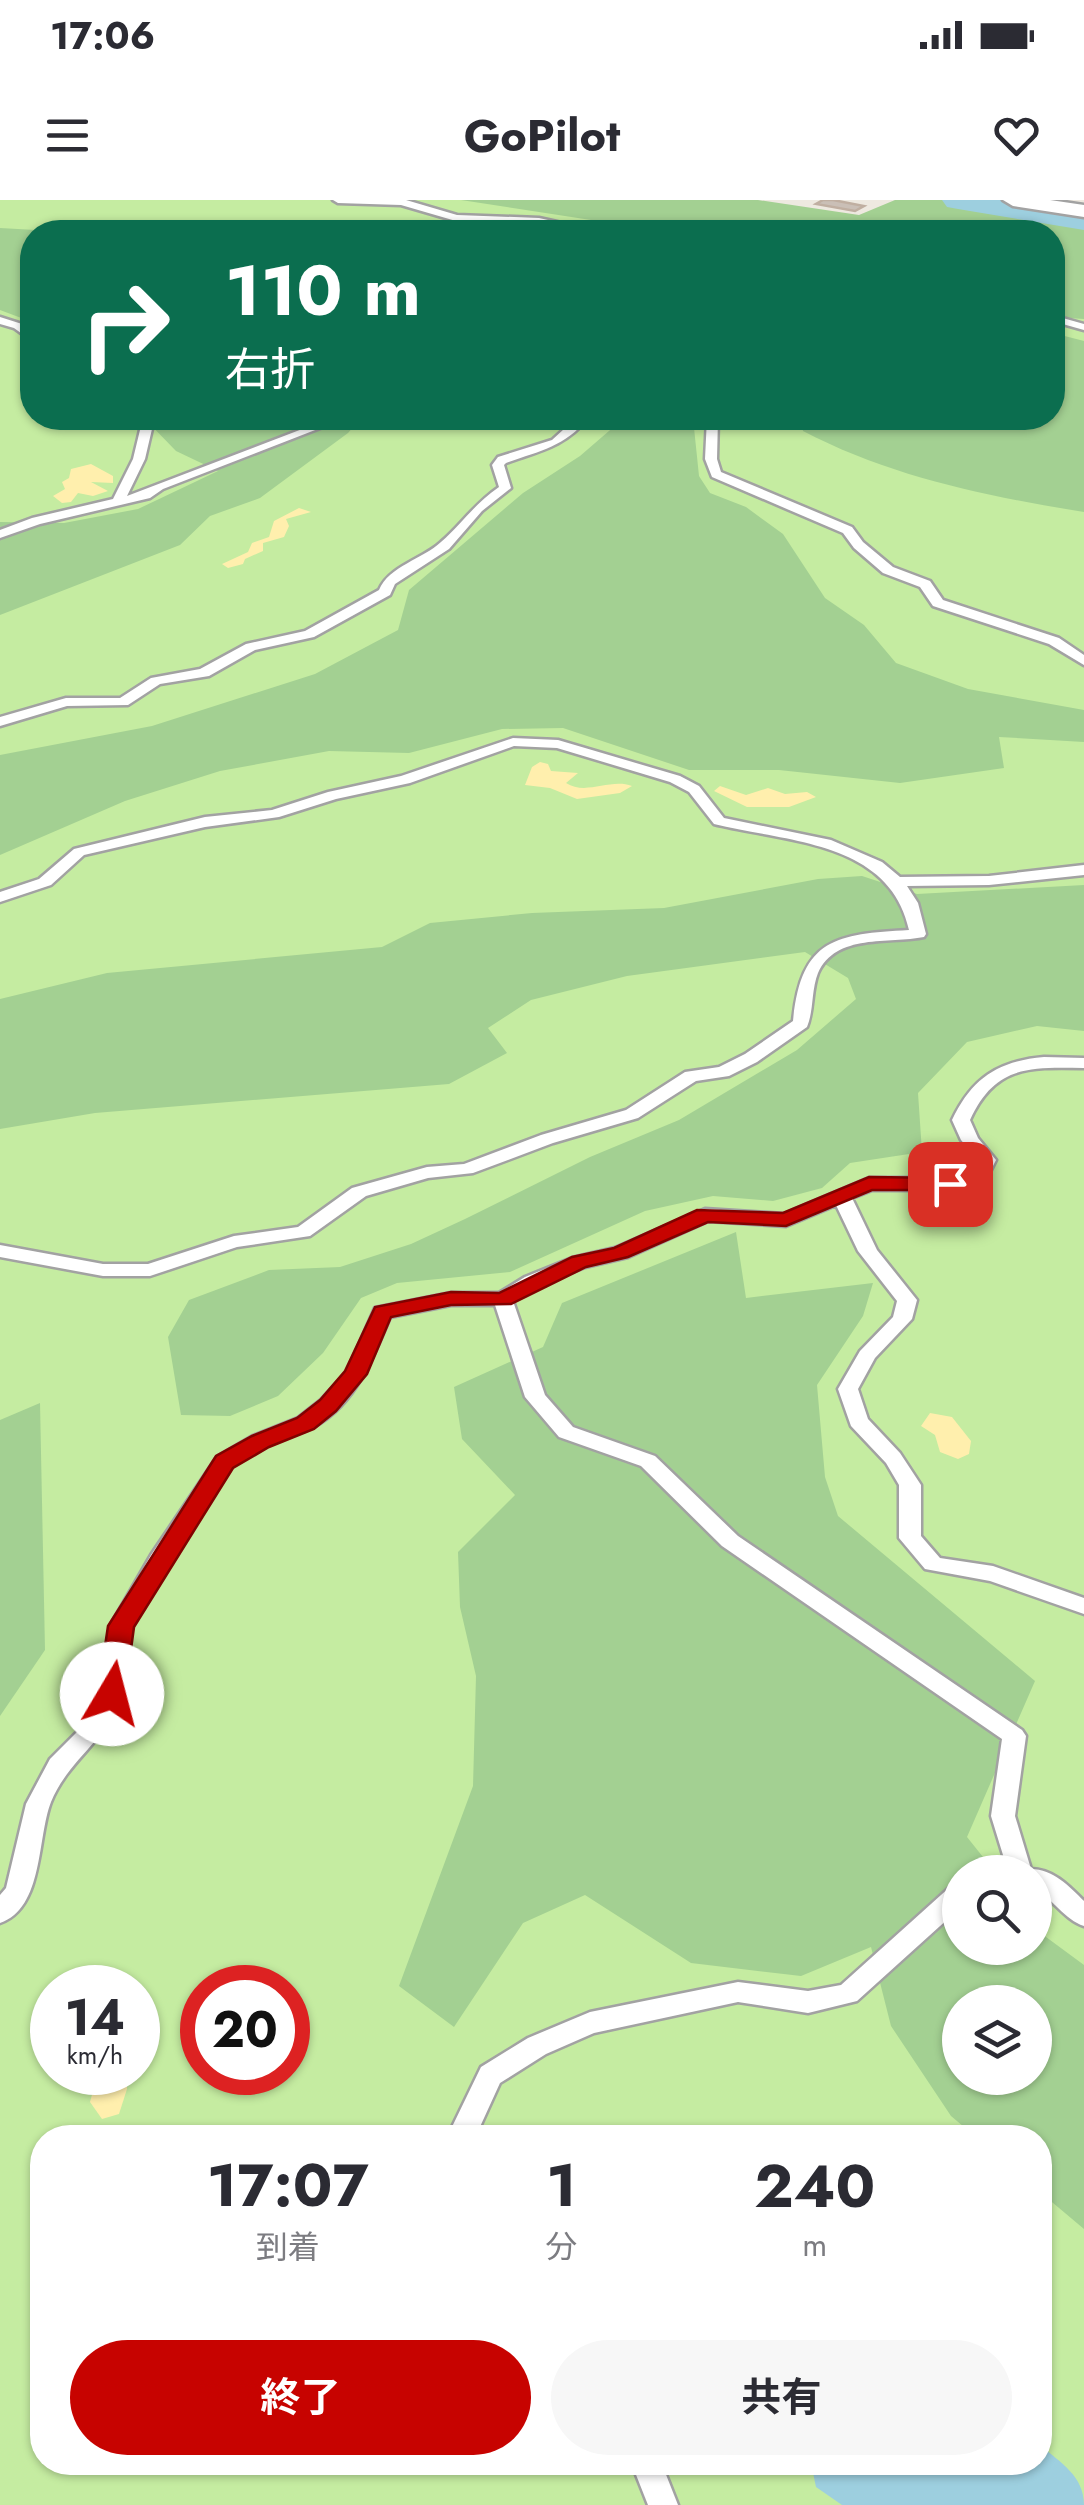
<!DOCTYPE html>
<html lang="ja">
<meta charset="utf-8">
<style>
:root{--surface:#fff;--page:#f7f7f7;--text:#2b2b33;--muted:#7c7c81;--accent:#c70300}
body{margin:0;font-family:Jost,"Noto Sans JP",sans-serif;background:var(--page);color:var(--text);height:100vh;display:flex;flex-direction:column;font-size:38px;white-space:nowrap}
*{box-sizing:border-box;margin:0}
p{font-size:32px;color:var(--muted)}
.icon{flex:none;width:55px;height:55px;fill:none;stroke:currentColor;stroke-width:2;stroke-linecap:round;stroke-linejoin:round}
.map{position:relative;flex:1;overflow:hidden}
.drawer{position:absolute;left:30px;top:1925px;width:1022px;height:350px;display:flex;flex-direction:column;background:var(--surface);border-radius:40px;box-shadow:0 2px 8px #0004}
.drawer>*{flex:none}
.top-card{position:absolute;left:20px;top:20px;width:1045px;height:210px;border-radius:40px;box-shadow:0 2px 8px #0004;background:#0b6e4f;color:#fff;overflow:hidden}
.fabs{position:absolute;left:942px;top:1655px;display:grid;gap:20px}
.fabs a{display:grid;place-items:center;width:110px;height:110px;border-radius:50%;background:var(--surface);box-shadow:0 2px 8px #0004;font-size:50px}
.speed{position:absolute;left:30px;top:1765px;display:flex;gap:20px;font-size:50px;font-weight:700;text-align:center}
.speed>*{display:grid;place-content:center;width:130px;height:130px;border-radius:50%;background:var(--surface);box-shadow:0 2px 8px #0004;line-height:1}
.speed small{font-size:25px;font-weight:400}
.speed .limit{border:15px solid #d22;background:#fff;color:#111}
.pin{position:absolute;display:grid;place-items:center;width:85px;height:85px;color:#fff;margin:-42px;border-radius:20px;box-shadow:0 5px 15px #0006}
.me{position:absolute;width:110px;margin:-55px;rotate:8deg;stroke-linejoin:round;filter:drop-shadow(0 0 8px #0008)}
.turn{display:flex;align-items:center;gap:35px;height:210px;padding:0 40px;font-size:45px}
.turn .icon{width:130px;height:130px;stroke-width:2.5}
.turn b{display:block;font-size:70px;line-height:85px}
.eta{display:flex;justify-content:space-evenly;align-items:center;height:170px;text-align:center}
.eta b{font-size:60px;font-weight:700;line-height:70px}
.primary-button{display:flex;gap:20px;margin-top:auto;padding:20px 40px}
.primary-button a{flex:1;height:115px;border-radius:60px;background:var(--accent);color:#fff;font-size:40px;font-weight:700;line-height:115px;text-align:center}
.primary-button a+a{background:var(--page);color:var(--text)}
.status{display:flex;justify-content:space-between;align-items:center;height:70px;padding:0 50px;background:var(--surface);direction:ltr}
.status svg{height:28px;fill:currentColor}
header{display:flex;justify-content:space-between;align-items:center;height:130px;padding:0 40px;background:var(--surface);font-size:45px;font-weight:700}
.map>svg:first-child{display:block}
.grass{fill:#c5eca1;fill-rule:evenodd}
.forest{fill:#a3d092;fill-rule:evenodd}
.sand{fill:#ffefad}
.water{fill:#9dcfdf}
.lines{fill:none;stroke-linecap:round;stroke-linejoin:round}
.river{fill:#9dcfdf;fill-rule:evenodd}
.building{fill:#cabfb6;stroke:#c0afa1;stroke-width:2.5}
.service-casing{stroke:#a2a2a2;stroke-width:5}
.minor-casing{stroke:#a2a2a2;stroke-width:5}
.service{fill:#fff;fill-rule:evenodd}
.minor{fill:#fff;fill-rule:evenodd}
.route{fill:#c70300;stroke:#810200;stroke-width:2.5}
</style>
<div class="status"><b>17:06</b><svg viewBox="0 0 49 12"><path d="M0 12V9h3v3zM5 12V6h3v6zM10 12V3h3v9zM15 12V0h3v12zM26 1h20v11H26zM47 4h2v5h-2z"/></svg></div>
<header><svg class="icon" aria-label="menu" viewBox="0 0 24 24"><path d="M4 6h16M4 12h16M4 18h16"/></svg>GoPilot<svg class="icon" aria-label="heart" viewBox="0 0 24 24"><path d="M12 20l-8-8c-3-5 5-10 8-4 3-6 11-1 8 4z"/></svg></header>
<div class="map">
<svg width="1084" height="2305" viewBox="0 0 1084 2305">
<rect width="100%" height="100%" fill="#eee9e0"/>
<path class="grass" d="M0,0H657L859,32H32V218H1052L1053,64L1084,69V2305H0ZM960,1672H1035V1748H960ZM52,1788H138V1872H52ZM202,1788H288V1872H202ZM960,1802H1035V1878H960ZM42,1938H1040V2262H42Z"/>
<g class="forest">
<polygon points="461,0 758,0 859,15 895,0 979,0 1084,17 1084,119 1053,117 1052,32 669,32"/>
<polygon points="0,28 71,32 32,32 32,122 0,110"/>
<path d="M1053,133L1084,141V312C986,296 891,277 803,231L800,218H1052Z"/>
<polygon points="144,218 361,218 348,233 260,298 210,316 180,345 0,415 0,322 64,323 138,309 218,271 176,251"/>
<polygon points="624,218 693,218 699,276 710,293 746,307 783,334 825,398 864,425 896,463 968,489 1084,510 1084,542 999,537 1004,568 900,583 779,570 689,570 563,528 502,529 409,553 329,551 220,571 125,601 0,655 0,555 152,526 315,474 398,430 409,390 523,293 580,256"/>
<polygon points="862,676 917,694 1084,685 1084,831 1037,826 967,842 918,893 922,952 850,963 822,988 773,1001 713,996 645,1011 510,1072 397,1083 361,1098 323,1153 278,1196 230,1216 181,1215 168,1137 189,1100 269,1070 340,1067 411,1044 465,1019 590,957 679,920 797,850 856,799 848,778 805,752 627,776 531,800 488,828 507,853 449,884 95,913 0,929 0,799 107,773 382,747 430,723 532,713 664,708 818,679"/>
<path d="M736,1032L746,1098L873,1083L863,1116L817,1185L825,1277L838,1316L1035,1481L967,1637L995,1672H960V1748H1035V1724L1046,1737L1084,1765V2029L1040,1992V1938L976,1937L951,1916L891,1826L871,1747L801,1776L691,1763L585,1695L523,1723L454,1827L399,1786L473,1586L476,1476L460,1407L458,1352L515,1295L462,1239L454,1187L543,1147L562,1103ZM960,1802H1035V1878H960Z"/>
<polygon points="40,1203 45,1450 0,1516 0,1220"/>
</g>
<g class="sand">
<polygon points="91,264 113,276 113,283 91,282 108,291 93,296 78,293 71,302 62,303 53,296 65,289 62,282 69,278 71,269"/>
<polygon points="299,308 311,312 286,319 289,326 284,337 263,343 263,351 245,359 243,364 228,368 222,364 248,352 252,343 269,337 274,321"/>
<path d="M540,562L548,564L551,571L578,573L566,583C586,596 610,578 632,586L620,593L577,599L550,588L525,585L532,567Z"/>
<polygon points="720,586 746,595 768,588 785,594 807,592 816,597 789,607 747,607 714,591"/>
<polygon points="930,1213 952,1217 971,1241 969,1254 958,1259 940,1252 935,1235 921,1226"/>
<polygon points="98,1873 127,1873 127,1889 119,1914 102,1919 90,1902"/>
</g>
<path class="water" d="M1040,2245C1061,2263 1084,2276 1084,2305H842L816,2287L811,2263L1040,2262Z"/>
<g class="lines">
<polygon class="river" points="942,0 1017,0 1084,10 1084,30 958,9 947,7"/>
</g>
<polygon class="building" points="823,0 833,0 864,6 855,11 816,4"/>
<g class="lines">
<defs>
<g id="service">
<polygon points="333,0 406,0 457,15 539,18 602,32 584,32 539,24 456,21 401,5 338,3"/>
<polygon points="1052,115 1084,124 1084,130 1052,121"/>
<polygon points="0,117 22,124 32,133 32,141 14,128 0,124"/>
<polygon points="130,218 141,218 152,229 145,259 127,296 331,218 346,218 163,289 150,298 40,324 0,338 0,330 32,318 113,299 133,259 140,230"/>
<path d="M576,218H588C565,247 539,251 506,263L504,265L511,288L482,311L449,349L395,384L390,395L314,437L255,450L209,476L160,484L128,505L67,506L0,526V517L66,498H120L151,478L200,469L246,444L305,431L379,390C389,366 423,359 441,342C463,323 473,305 499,287L492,265L498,257L552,240Z"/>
<polygon points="707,218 718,218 717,259 721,272 852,327 863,342 893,367 930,381 943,400 1059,438 1084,455 1084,465 1049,444 933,406 920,387 883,373 854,348 843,333 712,277 705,259"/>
<path d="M513,538L558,540L680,576L699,586L724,618L831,640L882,662L900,677L989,676L1084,665V675L989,685L907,686L918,703L926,734L924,737C889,744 836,733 818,773C811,791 814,810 807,827L757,862L729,876L696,881L638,918L553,943L473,973L428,978L366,996L310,1036L237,1047L150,1076H103L0,1057V1045L103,1064H148L234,1036L298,1027L352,988L427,967L464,964L541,935L626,910L685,872L719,867L745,854L793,821C801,739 835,734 909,730C890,641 787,642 714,624L689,592L670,582L557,548L514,546L410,583L336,599L279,617L205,627L84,655L51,685L0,702V692L39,679L74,649L205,617L272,610L328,592L401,576Z"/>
<path d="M1044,857L1084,858V868C1030,867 995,865 970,920L978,938L996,960L987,978L950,990H872L852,998L877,1050L917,1100L912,1119L875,1158L858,1189L868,1219L900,1253L921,1285V1336L940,1358L993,1366L1084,1398V1414L990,1381L925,1369L899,1338V1285L886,1263L851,1226L838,1189L860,1151L893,1117L897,1101L858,1051L836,1005L786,1026L708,1021L628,1057L585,1067L539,1085L513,1101L545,1195L573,1227L655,1256L738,1336L1022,1530L1026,1536L1015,1616L1031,1669C1053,1669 1069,1686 1084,1701V1726C1065,1720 1053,1699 1035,1689V1672H1009L1007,1668L991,1616L1002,1539L722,1346L641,1266L559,1237L525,1197L495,1105H451L390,1117C372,1160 353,1210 307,1230C283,1240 251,1248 232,1267C222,1276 214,1293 207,1305C182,1343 155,1381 135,1421C124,1444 130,1473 123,1496C108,1539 68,1560 51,1602C37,1637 44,1708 0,1723V1695L6,1688L26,1604L50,1559L89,1520L100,1494L110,1426L151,1355L217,1257L253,1236L298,1218L321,1200L347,1172L375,1108L451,1093H499L525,1077L572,1058L615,1048L705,1009L784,1014L869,978H948L973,970L978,960L961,940L952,920C972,878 998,861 1044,857Z"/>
<polygon points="960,1683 960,1708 857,1801 808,1813 738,1802 594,1833 546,1854 500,1883 479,1929 480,1938 453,1938 451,1929 481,1867 528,1838 590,1812 738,1782 808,1791 841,1785 951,1686"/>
<polygon points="631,2262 661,2262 678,2305 648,2305"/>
</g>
<polygon id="minor" points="1003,0 1050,0 1084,5 1084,17 1013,6"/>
</defs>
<use href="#service" class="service-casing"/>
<use href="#minor" class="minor-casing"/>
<use href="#service" class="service"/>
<use href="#minor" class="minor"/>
</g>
<polygon class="route" points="869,977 950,978 960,984 950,990 872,990 786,1026 708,1022 628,1057 586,1067 511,1104 451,1105 391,1117 367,1174 336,1211 314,1229 269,1247 233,1268 134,1427 125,1494 121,1500 102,1500 98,1494 108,1426 216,1256 252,1236 297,1218 320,1200 345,1171 375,1107 451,1092 499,1093 572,1057 614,1048 697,1010 783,1013"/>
</svg>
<div class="fabs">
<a><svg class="icon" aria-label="search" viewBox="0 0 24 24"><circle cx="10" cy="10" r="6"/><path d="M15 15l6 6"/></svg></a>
<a><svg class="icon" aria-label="layers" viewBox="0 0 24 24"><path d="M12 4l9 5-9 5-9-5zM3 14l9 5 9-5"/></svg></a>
</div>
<div class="speed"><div>14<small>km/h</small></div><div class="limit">20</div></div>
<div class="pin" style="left:950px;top:984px;background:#d93025"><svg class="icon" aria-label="arrive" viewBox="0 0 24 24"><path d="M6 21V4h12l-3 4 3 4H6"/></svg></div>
<svg class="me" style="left:112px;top:1494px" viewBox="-20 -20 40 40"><circle r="19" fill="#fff"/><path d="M0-13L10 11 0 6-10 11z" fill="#c70300"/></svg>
<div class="top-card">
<div class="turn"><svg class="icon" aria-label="right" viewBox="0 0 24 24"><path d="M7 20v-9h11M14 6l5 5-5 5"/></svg><div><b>110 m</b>右折</div></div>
</div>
<section class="drawer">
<div class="eta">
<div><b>17:07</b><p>到着</p></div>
<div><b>1</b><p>分</p></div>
<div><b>240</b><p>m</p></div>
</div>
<div class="primary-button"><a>終了</a><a>共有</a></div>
</section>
</div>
